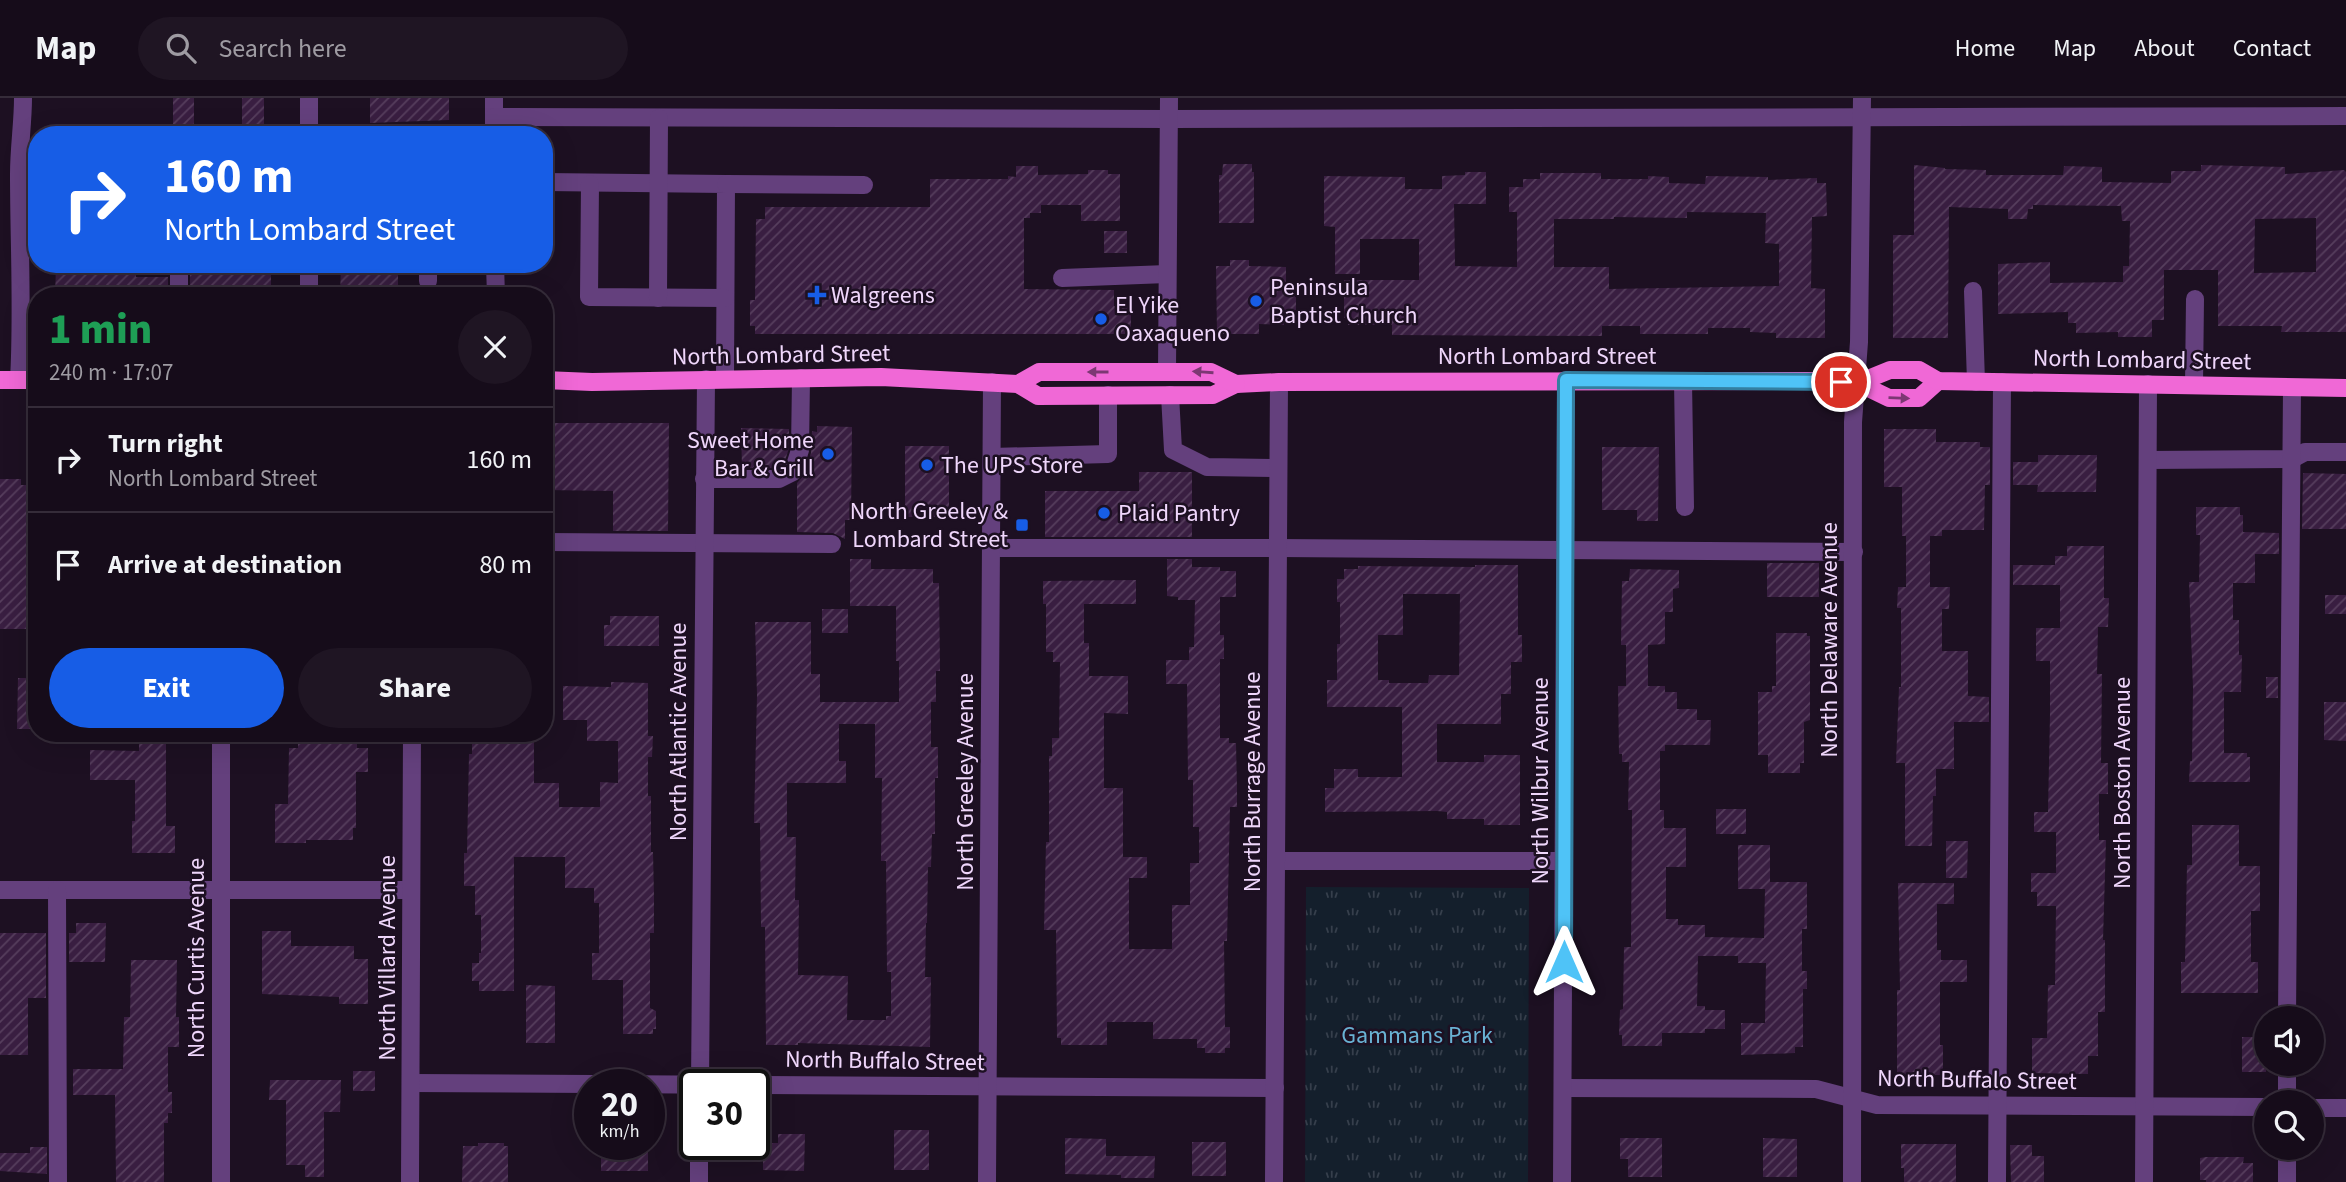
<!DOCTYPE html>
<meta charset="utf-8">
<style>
:root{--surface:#160c1a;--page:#1f1523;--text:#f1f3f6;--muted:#9e9ba2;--line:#352c39;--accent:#175de6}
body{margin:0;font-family:"Source Sans 3",sans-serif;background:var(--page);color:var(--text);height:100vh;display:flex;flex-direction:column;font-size:26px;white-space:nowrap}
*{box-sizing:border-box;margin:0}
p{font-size:23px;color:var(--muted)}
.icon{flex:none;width:38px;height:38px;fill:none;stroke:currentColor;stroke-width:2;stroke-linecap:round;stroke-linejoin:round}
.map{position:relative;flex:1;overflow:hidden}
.side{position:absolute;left:28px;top:189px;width:525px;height:455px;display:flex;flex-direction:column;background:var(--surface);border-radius:28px;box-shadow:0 7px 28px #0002,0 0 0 2px var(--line)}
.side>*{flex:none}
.guide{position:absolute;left:28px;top:28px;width:525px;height:147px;border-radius:28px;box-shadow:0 7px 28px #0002,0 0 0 2px var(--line);background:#175de6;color:#fff;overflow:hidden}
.controls{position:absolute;left:2254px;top:908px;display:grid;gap:14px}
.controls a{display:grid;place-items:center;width:70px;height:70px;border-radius:50%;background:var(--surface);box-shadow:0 7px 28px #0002,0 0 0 2px var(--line);font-size:35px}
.speed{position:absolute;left:574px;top:971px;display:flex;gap:14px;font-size:35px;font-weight:700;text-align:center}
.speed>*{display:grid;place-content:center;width:91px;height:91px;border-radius:50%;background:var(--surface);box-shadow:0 7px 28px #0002,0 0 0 2px var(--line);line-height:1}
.speed small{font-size:18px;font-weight:400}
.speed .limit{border:4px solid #111;border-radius:10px;background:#fff;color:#111}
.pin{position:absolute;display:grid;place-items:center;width:60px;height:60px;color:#fff;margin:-30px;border:4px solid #fff;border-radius:50%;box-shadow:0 2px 7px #0007}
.me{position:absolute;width:77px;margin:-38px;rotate:0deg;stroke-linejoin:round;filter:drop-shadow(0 0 5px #0008)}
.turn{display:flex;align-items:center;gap:24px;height:147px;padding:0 21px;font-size:32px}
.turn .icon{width:91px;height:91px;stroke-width:2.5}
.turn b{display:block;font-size:49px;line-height:60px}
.round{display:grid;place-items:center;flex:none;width:74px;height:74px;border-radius:37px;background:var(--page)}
.head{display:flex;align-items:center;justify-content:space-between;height:119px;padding:0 21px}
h1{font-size:42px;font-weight:800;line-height:52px;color:#1e9e55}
.primary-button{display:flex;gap:14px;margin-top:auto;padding:14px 21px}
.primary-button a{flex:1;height:80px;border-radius:42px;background:var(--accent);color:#fff;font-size:28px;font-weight:800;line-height:80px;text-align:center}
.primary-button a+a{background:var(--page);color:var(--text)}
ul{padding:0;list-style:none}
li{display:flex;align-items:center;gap:21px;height:105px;padding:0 21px;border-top:2px solid var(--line)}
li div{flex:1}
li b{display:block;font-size:26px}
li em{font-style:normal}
header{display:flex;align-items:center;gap:42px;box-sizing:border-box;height:98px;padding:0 35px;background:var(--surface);border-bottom:2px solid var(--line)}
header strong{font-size:33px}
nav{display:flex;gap:38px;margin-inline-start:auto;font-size:24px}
.search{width:490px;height:63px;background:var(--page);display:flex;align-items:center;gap:18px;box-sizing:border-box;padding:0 24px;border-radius:38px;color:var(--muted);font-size:26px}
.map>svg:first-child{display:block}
.grass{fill:url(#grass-tufts)}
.building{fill:url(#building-hatch);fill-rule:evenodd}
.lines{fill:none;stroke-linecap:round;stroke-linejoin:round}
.minor{stroke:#64407d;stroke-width:18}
.major{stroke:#f068d6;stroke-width:18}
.oneway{fill:#7c3873}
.route-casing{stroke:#337fa1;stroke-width:18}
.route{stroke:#4fc3f7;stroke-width:12}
.poi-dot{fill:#175de6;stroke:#1d1022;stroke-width:2.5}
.labels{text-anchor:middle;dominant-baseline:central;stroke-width:5;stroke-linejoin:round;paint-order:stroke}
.poi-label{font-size:24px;fill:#efd6fb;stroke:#1d1022;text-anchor:start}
.street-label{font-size:24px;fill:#efd6fb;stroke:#1d1022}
.park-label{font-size:24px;fill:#69b2d4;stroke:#1d1022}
</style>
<header>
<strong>Map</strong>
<div class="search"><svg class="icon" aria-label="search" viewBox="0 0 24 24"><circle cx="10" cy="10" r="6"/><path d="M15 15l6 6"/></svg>Search here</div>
<nav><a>Home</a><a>Map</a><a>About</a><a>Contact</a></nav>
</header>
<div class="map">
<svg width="2346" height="1084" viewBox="0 0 2346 1084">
<defs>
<pattern id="grass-tufts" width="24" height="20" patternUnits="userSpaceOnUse" patternTransform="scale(1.75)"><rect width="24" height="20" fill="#141f2c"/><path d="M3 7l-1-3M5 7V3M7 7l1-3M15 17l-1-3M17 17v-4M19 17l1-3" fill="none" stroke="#363f4c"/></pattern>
<pattern id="building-hatch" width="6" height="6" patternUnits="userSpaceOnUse" patternTransform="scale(1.75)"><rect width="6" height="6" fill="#391e41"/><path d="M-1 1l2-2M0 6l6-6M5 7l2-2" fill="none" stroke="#563e5d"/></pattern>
</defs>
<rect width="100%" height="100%" fill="#1d1022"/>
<polygon class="grass" points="1306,789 1529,790 1528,1084 1305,1084"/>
<g class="building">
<polygon points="173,0 194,0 194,31 173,30"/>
<rect x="242" y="0" width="22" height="37"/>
<polygon points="370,0 449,0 449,22 370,25"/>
<polygon points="1223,66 1252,66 1252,74 1254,74 1254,125 1219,125 1219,77 1222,77"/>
<path d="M1914,67L1945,70V71L1986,72V77H2063L2064,68L2102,69V84L2171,85V73H2201V67L2285,69V76L2344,72L2346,74V234H2281L2282,228H2218V172H2164V222H2152V239H2118V234L2076,235V225H2068V214L1998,216V166L2050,164V185L2123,184V168H2129L2130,123H2122L2121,108L2033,107V111H2028L2027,121H2008V111L1949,109L1948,240H1893V137H1914ZM2316,120V174L2254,175L2255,121Z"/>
<polygon points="1016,68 1038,68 1038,77 1088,76 1088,72 1108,72 1108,76 1120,76 1120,123 1081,123 1081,107 1041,107 1041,115 1030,115 1030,120 1024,120 1024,191 1114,192 1114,208 1131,208 1131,236 755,236 755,228 750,228 750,202 755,202 756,121 765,121 765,109 930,109 930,81 1008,81 1008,78 1016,79"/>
<path d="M1465,74H1486V106H1454L1455,168L1517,169V114H1509V89H1523V81H1540V75H1601V81H1648V78L1669,79V85L1705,86L1706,78L1768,79V82L1817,80V85H1826L1827,118L1812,119L1811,190L1825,191V240H1776V235L1750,234V230H1708V236H1640V228H1602V238L1392,237V227H1348V220H1344V182H1419V141H1360V176H1335V129L1324,128V78L1405,79V91H1442V78L1465,77ZM1687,114L1766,115L1765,145L1779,146V188L1609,191V169H1554V121H1614V119L1687,120Z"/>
<rect x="1104" y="133" width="23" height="22"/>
<polygon points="1230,162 1249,162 1249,168 1286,169 1286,194 1296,194 1296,212 1284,212 1284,227 1259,226 1259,236 1217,236 1216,168 1230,168"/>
<polygon points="83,166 136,166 136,179 168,179 168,198 55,198 56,168 83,168"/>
<polygon points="219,166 271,166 271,198 190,198 190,176 219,176"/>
<polygon points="341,166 398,166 398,198 340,198"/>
<polygon points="544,325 669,325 668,433 613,433 613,393 544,392"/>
<polygon points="817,328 852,329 851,422 845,422 845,441 833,435 797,434 797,385 804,377 811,355 812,333 817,334"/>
<polygon points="741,330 789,331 789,350 784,366 776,370 742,370"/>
<polygon points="1884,331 1936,331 1936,344 1980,344 1980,349 1990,349 1990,387 1985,387 1984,432 1942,432 1942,438 1930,438 1930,489 1950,489 1949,511 1942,511 1942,553 1968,553 1968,598 1989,599 1989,624 1954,624 1954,671 1936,671 1936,698 1933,698 1932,748 1905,748 1905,665 1896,665 1899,589 1901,589 1901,510 1897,510 1898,489 1906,489 1906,438 1902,438 1902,389 1884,389"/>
<rect x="905" y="348" width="44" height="71"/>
<polygon points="1602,349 1659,349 1658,423 1637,423 1637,412 1602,412"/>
<polygon points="2038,357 2097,357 2096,394 2037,394 2038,387 2013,387 2013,364 2038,364"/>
<polygon points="1139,374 1192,374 1192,439 1045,439 1045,393 1139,393"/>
<polygon points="2303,375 2346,376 2346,431 2302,431"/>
<polygon points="0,381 21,381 21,387 37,387 37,531 0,531"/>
<polygon points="2196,409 2240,409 2240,417 2243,417 2243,434 2279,435 2279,456 2255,456 2255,485 2233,485 2233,522 2239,522 2239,557 2242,557 2241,594 2224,594 2224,655 2247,655 2247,659 2250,659 2250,684 2189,684 2190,663 2192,663 2193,590 2189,484 2199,484 2200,437 2196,437"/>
<polygon points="2067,448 2104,448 2104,500 2109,500 2108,529 2098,529 2097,576 2102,576 2101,665 2108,665 2108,696 2099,696 2099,742 2106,742 2103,842 2105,842 2105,914 2098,914 2098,958 2088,958 2088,976 2032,975 2032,940 2047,940 2048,887 2055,887 2056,808 2037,808 2037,794 2031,794 2031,775 2056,775 2056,734 2034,734 2034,714 2048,714 2050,616 2050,563 2036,563 2036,530 2060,530 2060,487 2013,487 2013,467 2055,467 2055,458 2067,458"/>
<path d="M850,461H871V471H933V485H939L940,573H936V604H931V649H938V680H935V736H932L931,769H928L927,825H926L925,879H931L930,949L798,945V947H766L765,829H761L760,725H754L757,597L755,524H811V576H820V604H899V563H896V508H850ZM839,626H875V680H882L881,763H886L887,874H891V918H886V922H847L848,878L798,877L799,802H795L796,739H787V685H846V663H839Z"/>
<polygon points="1167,461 1192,461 1192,469 1220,469 1220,473 1236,473 1236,499 1220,499 1220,537 1224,537 1224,561 1220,561 1220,640 1229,640 1229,645 1236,645 1237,690 1237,709 1230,709 1227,843 1224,843 1225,929 1230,929 1230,950 1225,950 1225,955 1205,955 1205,950 1197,950 1197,941 1153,941 1153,924 1107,924 1107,947 1061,947 1061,940 1057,940 1056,832 1044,832 1046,744 1049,744 1049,658 1052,658 1052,640 1059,640 1060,564 1053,564 1053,554 1046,554 1046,506 1043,506 1043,483 1136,482 1136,506 1084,506 1084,545 1089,545 1089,578 1128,578 1128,616 1104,615 1104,690 1123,690 1123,759 1147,759 1147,780 1129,780 1129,851 1172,851 1172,807 1190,807 1190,765 1199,765 1199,729 1193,729 1193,682 1188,682 1187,586 1166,586 1166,562 1189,562 1189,549 1194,549 1195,502 1178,502 1178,499 1167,498"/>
<rect x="1767" y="465" width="52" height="34"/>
<path d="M1475,467H1518V537H1522V564H1511V596H1501V626H1437V664H1484V657H1520V727H1484V721H1447V714L1437,713L1325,714V690H1334V671H1358V679H1402V609H1327V582H1337V546H1340V504H1337V481H1344V471H1358V468L1475,469ZM1403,496H1460L1459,577H1429L1428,585H1389V582H1378V537H1403Z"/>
<polygon points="1630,471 1679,472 1679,490 1673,491 1673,514 1665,514 1665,546 1648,547 1648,588 1665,588 1665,594 1677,594 1677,611 1697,611 1697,622 1711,622 1710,647 1665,647 1665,653 1660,653 1660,712 1664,712 1664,730 1686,730 1686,769 1666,769 1666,821 1678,821 1678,827 1705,827 1705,839 1764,840 1765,791 1738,791 1738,747 1770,747 1770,784 1807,784 1807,831 1802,831 1802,873 1807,873 1807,891 1803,891 1803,949 1795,949 1795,955 1741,957 1741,925 1765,925 1766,865 1738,865 1738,858 1698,858 1697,908 1705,908 1705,912 1725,912 1725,931 1705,931 1705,935 1662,935 1662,948 1622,948 1622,937 1619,937 1620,912 1623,911 1624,849 1631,849 1632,712 1628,712 1629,664 1622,664 1622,656 1619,656 1618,588 1626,588 1626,547 1621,547 1622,483 1629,483"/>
<rect x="2325" y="497" width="21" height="19"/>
<rect x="822" y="511" width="26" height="24"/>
<polygon points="610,518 659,518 659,548 604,548 604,527 610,527"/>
<polygon points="1776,535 1807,535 1807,538 1810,538 1810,622 1804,624 1804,665 1800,665 1800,675 1768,675 1768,657 1758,657 1758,594 1772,594 1772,588 1776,588"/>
<rect x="2266" y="579" width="12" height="21"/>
<polygon points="18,580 37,580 37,631 17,631"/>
<polygon points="611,584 648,585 648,638 653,638 652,659 648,659 648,698 651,698 651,754 653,754 654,798 654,835 650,835 650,910 656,913 656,931 653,931 653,936 623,936 623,882 592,882 592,855 599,855 599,805 594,805 594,790 565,790 565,759 514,759 514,893 479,893 479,883 472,883 472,865 479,865 479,855 481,855 481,817 475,817 475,788 464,788 464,755 467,755 469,656 472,656 472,638 534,638 534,685 559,685 559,709 600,709 600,684 618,685 618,643 587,643 587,622 563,622 563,588 611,589"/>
<polygon points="2324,604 2346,604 2346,643 2324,642"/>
<polygon points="139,635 166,635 166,728 175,728 175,755 132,755 132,723 135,723 135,682 90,682 90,652 139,653"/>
<polygon points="298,635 357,635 357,650 368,650 368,674 356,674 356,730 353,730 353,742 306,742 306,745 275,745 275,706 288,706 289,650 298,650"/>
<rect x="1716" y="711" width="30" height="25"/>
<polygon points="2192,727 2239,727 2239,768 2260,768 2260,813 2251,813 2251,864 2258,864 2258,895 2181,895 2181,864 2185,864 2187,767 2192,767"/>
<polygon points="1946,743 1968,743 1967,780 1946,780"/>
<polygon points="1898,785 1954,785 1954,806 1937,806 1937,852 1941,852 1941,862 1967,862 1967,884 1940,884 1940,947 1943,947 1943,977 1897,977 1897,892 1900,892"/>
<polygon points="76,825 106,825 105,864 69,864 69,835 76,835"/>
<polygon points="262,833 291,833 291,848 354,848 354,861 368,861 368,906 339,906 339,899 262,896"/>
<polygon points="0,835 46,835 46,900 28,900 28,957 0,957"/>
<polygon points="131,862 177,862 176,919 179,919 179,949 168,949 168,994 172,994 172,1015 168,1015 168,1025 164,1025 164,1084 116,1084 115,997 73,997 73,971 123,971 124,919 130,919"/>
<polygon points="526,887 555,888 555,945 526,945"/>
<rect x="2242" y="939" width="24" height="35"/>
<rect x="353" y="973" width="22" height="20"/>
<polygon points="270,982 341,982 340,1014 324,1014 324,1079 305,1079 305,1067 286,1067 286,1002 269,1002"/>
<rect x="894" y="1032" width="35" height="40"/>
<polygon points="778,1036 805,1036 804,1073 763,1072 763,1045 778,1045"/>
<polygon points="1065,1040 1106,1041 1106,1058 1155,1058 1154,1080 1121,1080 1121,1077 1065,1076"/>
<polygon points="1620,1040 1662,1040 1662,1079 1628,1079 1628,1061 1620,1061"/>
<polygon points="1763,1040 1797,1041 1797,1079 1763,1079"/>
<rect x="1192" y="1044" width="34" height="34"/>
<polygon points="478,1045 504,1045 504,1048 508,1048 508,1084 462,1084 463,1048 478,1048"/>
<rect x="601" y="1046" width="47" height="27"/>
<polygon points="1901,1046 1956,1046 1956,1084 1904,1084 1904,1070 1901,1070"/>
<polygon points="2010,1047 2032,1047 2032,1058 2044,1058 2044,1084 2011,1084"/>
<polygon points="30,1049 47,1049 47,1076 0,1073 0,1055 30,1055"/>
<polygon points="2206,1059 2244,1059 2243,1065 2253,1065 2253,1084 2206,1084 2206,1082 2200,1082 2200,1060"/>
</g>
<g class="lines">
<g class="minor">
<polyline points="309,0 309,37"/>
<polyline points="494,0 494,37"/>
<polyline points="494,19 1169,21 2346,18"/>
<polyline points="544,84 726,86 725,280"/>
<polyline points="590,86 589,199 725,200"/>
<polyline points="726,86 864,87"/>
<polyline points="179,166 179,198"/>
<polyline points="495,166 496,198"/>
<polyline points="1062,180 1167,176"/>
<polyline points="428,183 428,166"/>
<polyline points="1973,193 1976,284"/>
<polyline points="309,198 309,166"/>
<polyline points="658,200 659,20"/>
<polyline points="1167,274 1169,0"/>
<path d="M19,282C23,214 19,145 19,76C19,50 23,25 23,0"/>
<polyline points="1683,283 1685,409"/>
<polyline points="2194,287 2195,201"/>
<polyline points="1170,297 1173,352 1207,369 1278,370"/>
<polyline points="992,359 1108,356 1108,297"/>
<polyline points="2148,362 2292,361 2305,354 2346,354"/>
<polyline points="704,381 779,381 793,374 800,352 801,280"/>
<polyline points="544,444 832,446"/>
<polyline points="992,450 1278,450 1854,454"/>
<polyline points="1277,763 1564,763"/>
<polyline points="0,792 411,792"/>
<polyline points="57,792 58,1084"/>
<polyline points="2287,920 2292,290"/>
<polyline points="411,985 1275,990"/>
<polyline points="700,987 706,281"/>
<polyline points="1563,990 1816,991 1877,1007 2266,1009"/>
<polyline points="2287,1004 2287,966"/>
<polyline points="2312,1010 2346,1010"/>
<polyline points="221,1084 221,635"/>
<polyline points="410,1084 412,635"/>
<polyline points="699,1084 699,1046"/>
<polyline points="987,1084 992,284"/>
<polyline points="1274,1084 1279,284"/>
<polyline points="1562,1084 1566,282"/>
<polyline points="1852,1084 1853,324 1859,244 1862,0"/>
<polyline points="1997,1084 2002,284"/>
<polyline points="2144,1084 2148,286"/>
<polyline points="2287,1084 2287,1050"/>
</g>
<g class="major">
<polyline points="0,282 37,282"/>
<polyline points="544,282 592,284 881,279 1018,286 1038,298 1213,297 1236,286 1279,284 1825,283 1858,285 1889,300 1919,300 1938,283"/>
<polyline points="1858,285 1890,272 1919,272 1938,283 2346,290"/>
<polyline points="1018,286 1039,274 1211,274 1236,286"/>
</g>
</g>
<defs><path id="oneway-solid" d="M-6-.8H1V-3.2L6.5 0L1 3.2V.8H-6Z" transform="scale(1.75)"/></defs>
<g class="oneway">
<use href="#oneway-solid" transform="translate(1098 274) rotate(180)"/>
<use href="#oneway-solid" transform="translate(1203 274) rotate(-176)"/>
<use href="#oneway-solid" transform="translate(1899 300) rotate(2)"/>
</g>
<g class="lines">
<defs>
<polyline id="route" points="1564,864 1566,282 1841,284"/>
</defs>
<use href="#route" class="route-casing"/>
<use href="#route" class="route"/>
</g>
<g class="poi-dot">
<path d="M813.5 186.5h7v7h7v7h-7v7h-7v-7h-7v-7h7z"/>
<circle cx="1256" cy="203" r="7"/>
<circle cx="1101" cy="221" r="7"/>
<circle cx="828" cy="356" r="7"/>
<circle cx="927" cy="367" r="7"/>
<circle cx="1104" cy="415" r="7"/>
<rect x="1015" y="420" width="14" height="14" rx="3.5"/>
</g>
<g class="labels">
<g class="poi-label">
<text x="1270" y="189">Peninsula<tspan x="1270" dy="28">Baptist Church</tspan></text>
<text x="831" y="197">Walgreens</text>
<text x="1115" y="207">El Yike<tspan x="1115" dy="28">Oaxaqueno</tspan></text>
<text x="814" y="342" text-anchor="end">Sweet Home<tspan x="814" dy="28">Bar &amp; Grill</tspan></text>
<text x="941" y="367">The UPS Store</text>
<text x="1008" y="413" text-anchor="end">North Greeley &amp;<tspan x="1008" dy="28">Lombard Street</tspan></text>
<text x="1118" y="415">Plaid Pantry</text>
</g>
<g class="street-label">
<text transform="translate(781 257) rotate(-1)">North Lombard Street</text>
<text x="1547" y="258">North Lombard Street</text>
<text transform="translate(2142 262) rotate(1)">North Lombard Street</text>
<text transform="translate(1829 542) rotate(-90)">North Delaware Avenue</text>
<text transform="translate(678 634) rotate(-90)">North Atlantic Avenue</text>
<text transform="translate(1540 683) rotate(-90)">North Wilbur Avenue</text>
<text transform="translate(965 684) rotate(-90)">North Greeley Avenue</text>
<text transform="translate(1252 684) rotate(-90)">North Burrage Avenue</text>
<text transform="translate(2122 685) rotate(-90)">North Boston Avenue</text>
<text transform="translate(196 860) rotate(-90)">North Curtis Avenue</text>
<text transform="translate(387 860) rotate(-90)">North Villard Avenue</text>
<text transform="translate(885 963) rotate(1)">North Buffalo Street</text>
<text transform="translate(1977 982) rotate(1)">North Buffalo Street</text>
</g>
<g class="park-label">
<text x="1417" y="937">Gammans Park</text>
</g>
</g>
</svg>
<div class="controls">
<a><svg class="icon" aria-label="sound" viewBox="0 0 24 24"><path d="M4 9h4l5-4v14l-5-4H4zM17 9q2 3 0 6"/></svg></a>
<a><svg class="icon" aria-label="search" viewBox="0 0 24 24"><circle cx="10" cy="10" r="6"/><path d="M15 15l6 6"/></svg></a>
</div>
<div class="speed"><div>20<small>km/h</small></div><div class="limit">30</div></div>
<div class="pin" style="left:1841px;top:284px;background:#d93025"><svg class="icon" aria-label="arrive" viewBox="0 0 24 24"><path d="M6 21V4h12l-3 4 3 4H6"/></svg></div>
<svg class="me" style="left:1564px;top:864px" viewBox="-20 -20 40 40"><path d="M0-17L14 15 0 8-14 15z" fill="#4fc3f7" stroke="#fff" stroke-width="4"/></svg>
<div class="guide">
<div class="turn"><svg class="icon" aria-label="right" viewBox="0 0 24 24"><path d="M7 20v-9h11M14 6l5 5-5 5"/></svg><div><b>160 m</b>North Lombard Street</div></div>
</div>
<section class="side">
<div class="head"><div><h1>1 min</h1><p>240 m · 17:07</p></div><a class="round"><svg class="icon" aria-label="close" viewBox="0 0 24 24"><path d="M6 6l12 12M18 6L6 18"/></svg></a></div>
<ul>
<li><svg class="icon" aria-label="right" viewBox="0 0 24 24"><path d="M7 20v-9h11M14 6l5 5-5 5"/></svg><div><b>Turn right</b><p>North Lombard Street</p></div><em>160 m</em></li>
<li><svg class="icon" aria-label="arrive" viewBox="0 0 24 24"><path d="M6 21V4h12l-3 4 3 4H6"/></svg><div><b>Arrive at destination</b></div><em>80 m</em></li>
</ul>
<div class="primary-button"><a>Exit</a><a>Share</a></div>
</section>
</div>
